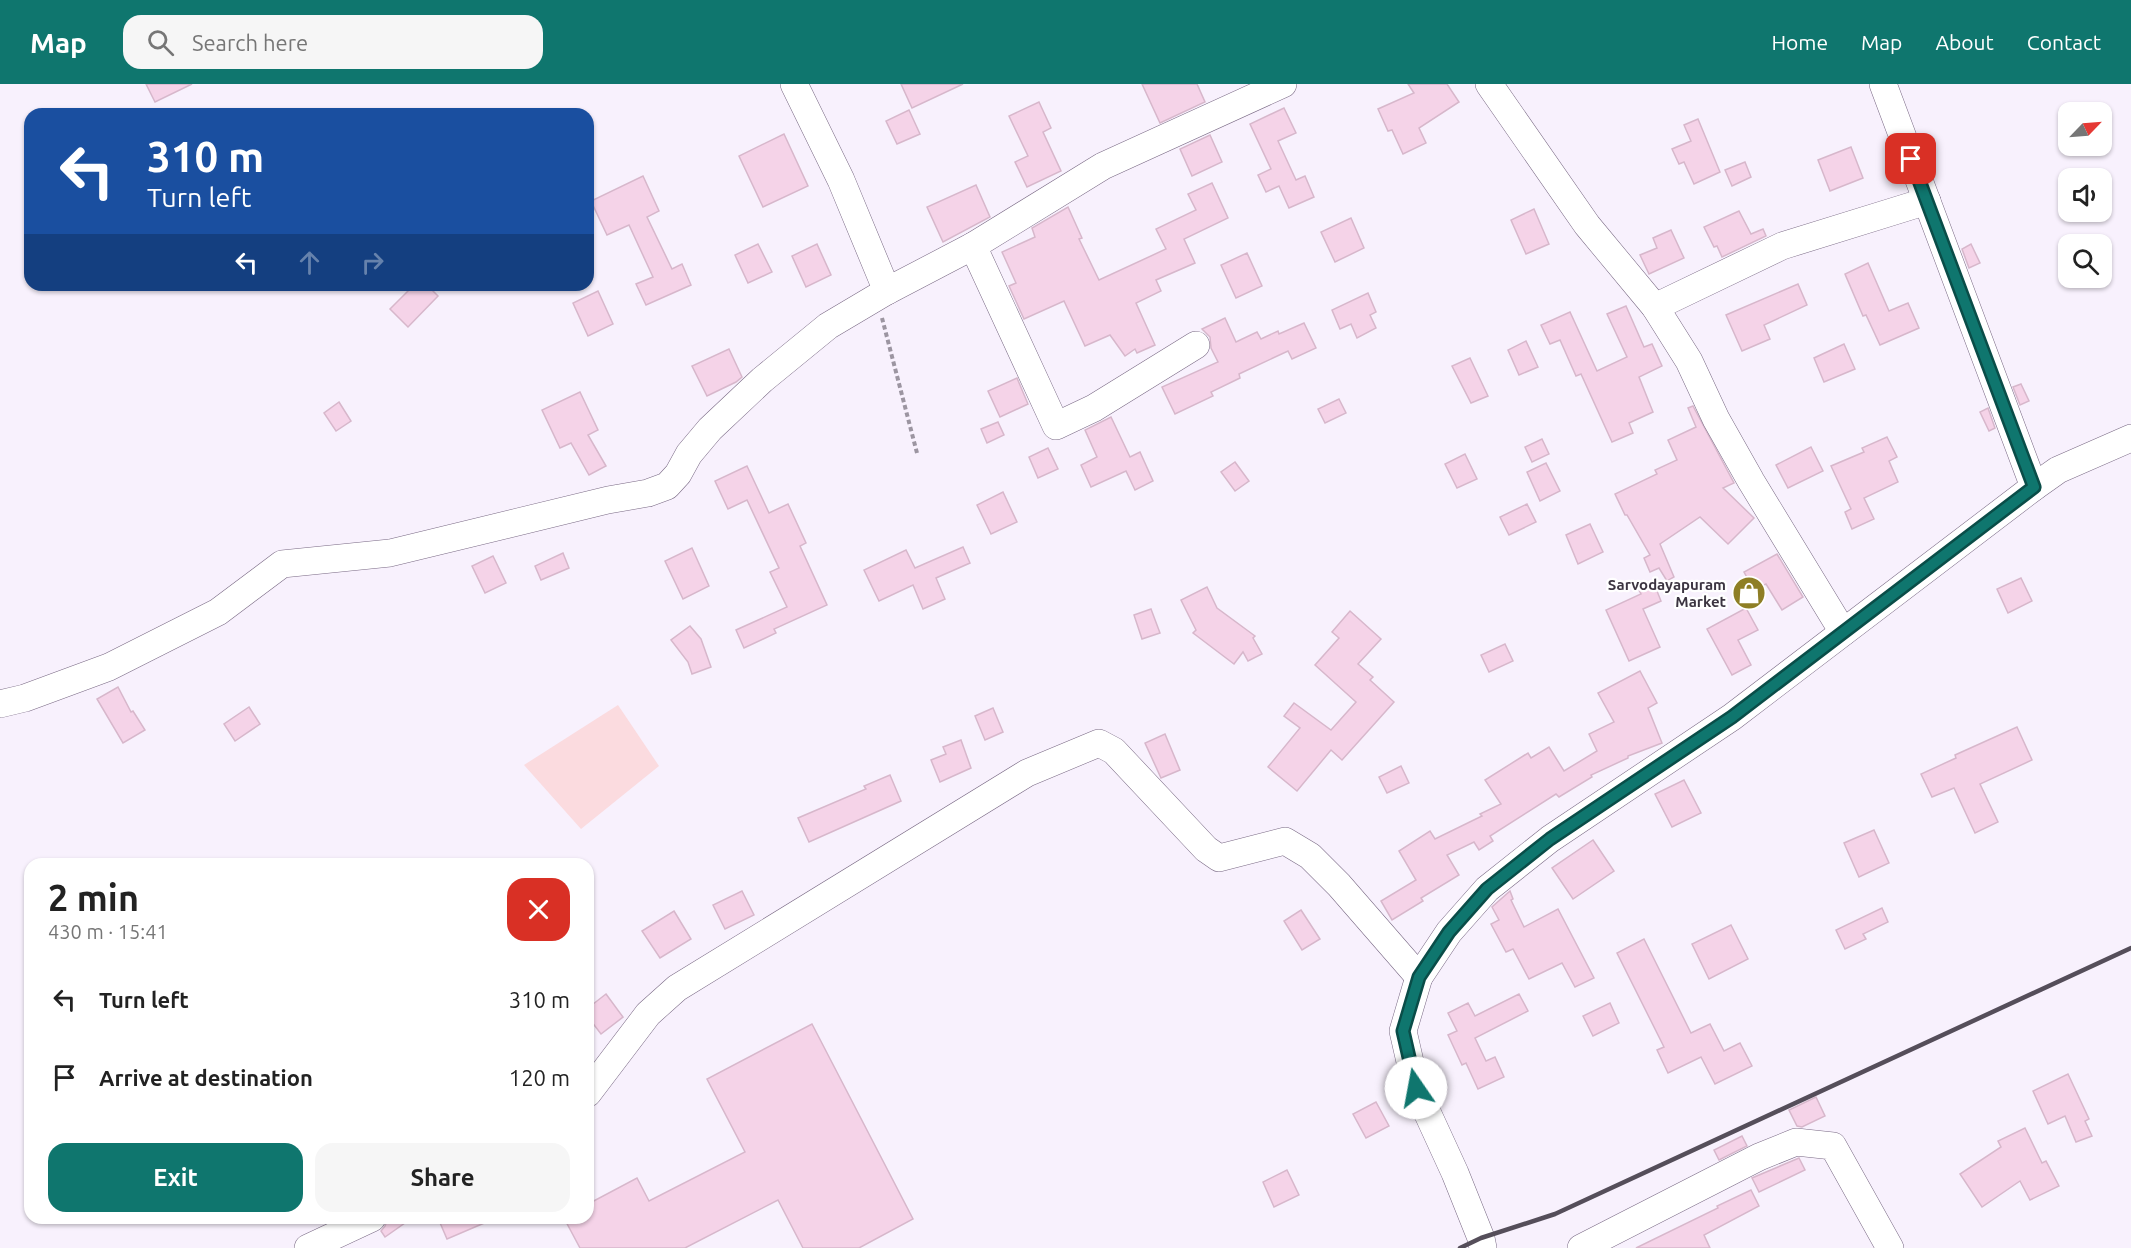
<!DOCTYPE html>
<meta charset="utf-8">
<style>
:root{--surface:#fff;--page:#f6f6f6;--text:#222;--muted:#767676;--accent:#0f766e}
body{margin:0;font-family:Ubuntu,sans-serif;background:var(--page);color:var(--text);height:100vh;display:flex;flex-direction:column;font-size:22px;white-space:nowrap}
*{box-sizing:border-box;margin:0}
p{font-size:20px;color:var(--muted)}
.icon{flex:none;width:33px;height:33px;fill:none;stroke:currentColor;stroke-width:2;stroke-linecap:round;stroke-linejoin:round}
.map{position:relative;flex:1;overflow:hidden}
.panel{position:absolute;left:24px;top:774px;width:570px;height:366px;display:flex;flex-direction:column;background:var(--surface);border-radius:18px;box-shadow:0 2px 4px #0004}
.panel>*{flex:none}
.hud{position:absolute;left:24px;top:24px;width:570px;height:183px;border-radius:18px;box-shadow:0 2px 4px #0004;background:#1a4fa0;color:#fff;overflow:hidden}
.needle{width:39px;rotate:65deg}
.buttons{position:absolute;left:2058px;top:18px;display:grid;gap:12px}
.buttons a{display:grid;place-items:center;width:54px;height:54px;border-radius:12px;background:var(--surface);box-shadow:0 2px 4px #0004;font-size:30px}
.pin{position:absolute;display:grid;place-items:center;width:51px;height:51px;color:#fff;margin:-26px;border-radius:12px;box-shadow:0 3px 9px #0006}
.me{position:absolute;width:66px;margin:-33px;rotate:348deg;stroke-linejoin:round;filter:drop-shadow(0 0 4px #0008)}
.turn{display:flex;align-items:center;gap:21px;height:126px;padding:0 24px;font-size:27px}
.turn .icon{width:78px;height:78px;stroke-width:2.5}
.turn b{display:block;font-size:42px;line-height:51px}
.lanes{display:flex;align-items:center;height:57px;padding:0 24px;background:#0003;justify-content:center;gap:30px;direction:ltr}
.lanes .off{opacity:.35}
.round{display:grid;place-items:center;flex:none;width:63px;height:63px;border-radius:18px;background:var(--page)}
.head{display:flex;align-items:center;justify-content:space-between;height:102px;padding:0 24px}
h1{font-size:36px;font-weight:700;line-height:45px}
.button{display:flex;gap:12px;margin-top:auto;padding:12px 24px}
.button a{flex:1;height:69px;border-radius:18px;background:var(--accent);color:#fff;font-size:24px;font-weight:700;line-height:69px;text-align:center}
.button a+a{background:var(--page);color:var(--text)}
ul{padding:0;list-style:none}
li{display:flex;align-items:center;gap:18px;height:78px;padding:0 24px}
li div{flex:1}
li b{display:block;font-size:22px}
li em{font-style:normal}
header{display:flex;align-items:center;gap:36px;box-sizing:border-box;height:84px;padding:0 30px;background:var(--accent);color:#fff}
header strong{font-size:28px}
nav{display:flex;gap:33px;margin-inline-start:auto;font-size:21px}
.search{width:420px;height:54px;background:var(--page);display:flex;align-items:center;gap:15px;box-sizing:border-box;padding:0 21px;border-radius:18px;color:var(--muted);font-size:22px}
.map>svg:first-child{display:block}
.green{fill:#fbdbdf}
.building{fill:#f5d3e8;stroke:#d7b7cb;stroke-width:1.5}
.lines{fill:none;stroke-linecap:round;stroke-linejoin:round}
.minor-casing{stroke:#796984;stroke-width:28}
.path{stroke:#9c95a1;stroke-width:4;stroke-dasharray:4.5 3;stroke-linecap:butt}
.minor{stroke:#fff;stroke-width:27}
.rail{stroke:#554e5a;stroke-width:4.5}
.route-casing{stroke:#0a4d48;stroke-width:15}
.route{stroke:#0f766e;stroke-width:10}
.labels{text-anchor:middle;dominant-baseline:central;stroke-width:4.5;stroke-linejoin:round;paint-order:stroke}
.poi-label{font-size:15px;font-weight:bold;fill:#3c3541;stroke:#fff;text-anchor:end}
</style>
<header>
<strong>Map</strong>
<div class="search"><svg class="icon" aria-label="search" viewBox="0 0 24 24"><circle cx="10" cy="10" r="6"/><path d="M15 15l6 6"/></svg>Search here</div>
<nav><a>Home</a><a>Map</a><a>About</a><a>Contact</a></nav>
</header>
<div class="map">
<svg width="2131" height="1164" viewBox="0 0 2131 1164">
<rect width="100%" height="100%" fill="#f8f1fd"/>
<polygon class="green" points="618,621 659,682 581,745 524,681"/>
<g class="building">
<polygon points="146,0 192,0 155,18"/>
<polygon points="901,0 963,0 912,24"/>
<polygon points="1142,0 1197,0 1205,18 1160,39"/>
<polygon points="1408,0 1447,0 1459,18 1419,44 1426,59 1403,70 1392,46 1388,47 1378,25 1414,9"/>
<polygon points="1039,18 1051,44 1043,48 1061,87 1027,103 1015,78 1028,72 1009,32"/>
<polygon points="1284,24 1296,49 1278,57 1296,96 1305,92 1314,113 1289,124 1279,102 1266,108 1258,91 1271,85 1250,40"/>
<polygon points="909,26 920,50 897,60 886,37"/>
<polygon points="1698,35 1720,88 1694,100 1684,78 1679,80 1672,65 1691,57 1684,41"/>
<polygon points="784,50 808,102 763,123 739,72"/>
<polygon points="1210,51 1222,78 1192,92 1180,65"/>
<polygon points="1851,63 1863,94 1830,107 1818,76"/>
<polygon points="1745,78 1751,93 1732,102 1725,86"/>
<polygon points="643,92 659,127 647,133 672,185 682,180 691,201 646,221 636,200 653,193 629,141 607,151 591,117"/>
<polygon points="1212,99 1228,134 1184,155 1195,179 1156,196 1161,207 1136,219 1155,261 1137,269 1135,265 1125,272 1110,251 1085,262 1064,217 1024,235 1009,202 1016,199 1002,168 1035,153 1032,144 1068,123 1082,154 1079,155 1099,196 1166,165 1156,145 1196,126 1188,110"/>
<polygon points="976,101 990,133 943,158 927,123"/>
<polygon points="1534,125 1549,160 1526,170 1511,136"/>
<polygon points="1739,127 1751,150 1763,145 1766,152 1722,173 1717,162 1714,163 1704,143"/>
<polygon points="1351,134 1364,164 1335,178 1321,148"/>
<polygon points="1671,146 1684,174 1649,190 1640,171 1657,164 1653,154"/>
<polygon points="758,160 772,188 748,199 735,171"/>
<polygon points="817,160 831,191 806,203 792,172"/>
<polygon points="1971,160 1980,179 1969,184 1962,165"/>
<polygon points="1247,169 1262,202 1236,214 1221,181"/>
<polygon points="1868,179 1889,227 1908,219 1919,244 1880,261 1866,231 1863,232 1845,190"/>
<polygon points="1798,200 1807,221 1764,241 1770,255 1742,267 1726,231"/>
<polygon points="414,201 427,201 438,212 408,243 390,225"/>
<polygon points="598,207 613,240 588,252 573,219"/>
<polygon points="1368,209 1376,228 1370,231 1376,244 1357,254 1351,240 1340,245 1332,226"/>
<polygon points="1626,222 1644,263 1652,260 1662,282 1639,293 1653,328 1629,339 1633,349 1612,358 1581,290 1576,292 1560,256 1550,260 1541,241 1570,228 1597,287 1627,273 1607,230"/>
<polygon points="1225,234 1236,258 1257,248 1261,255 1278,247 1279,250 1304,239 1316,264 1292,275 1288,267 1239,290 1240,294 1211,308 1213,312 1175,330 1162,303 1218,278 1211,264 1210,253 1202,245"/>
<polygon points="1526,257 1538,283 1519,291 1508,266"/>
<polygon points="1844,260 1855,285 1824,298 1814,274"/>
<polygon points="729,265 742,293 736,298 707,312 692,282"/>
<polygon points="1470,274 1488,312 1471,319 1452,282"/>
<polygon points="1017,294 1028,320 1000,333 988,307"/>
<polygon points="2021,300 2029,317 2020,321 2013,303"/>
<polygon points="580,308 598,346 588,351 606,382 589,391 571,359 560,364 542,326"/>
<polygon points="1339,315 1346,329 1325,339 1318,325"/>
<polygon points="339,318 351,337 336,347 324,329"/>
<polygon points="1693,322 1734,399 1723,404 1754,434 1728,460 1700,433 1660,460 1674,493 1667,497 1659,484 1650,488 1644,474 1650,471 1627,431 1625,431 1615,410 1657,390 1655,386 1677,376 1668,356 1696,343 1688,324"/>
<polygon points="1988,324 1995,344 1989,347 1980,328"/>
<polygon points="1111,333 1130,373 1140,368 1153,397 1135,406 1126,387 1091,403 1081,381 1097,373 1085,346"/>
<polygon points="998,338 1004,351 987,359 981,345"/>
<polygon points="1887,353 1897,373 1889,377 1898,398 1864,414 1874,435 1852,445 1845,428 1851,425 1831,382 1864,368 1862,364"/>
<polygon points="1542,355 1549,370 1532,378 1525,363"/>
<polygon points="1811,363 1823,387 1788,404 1776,381"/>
<polygon points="1048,364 1058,385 1038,394 1029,373"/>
<polygon points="1465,370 1477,395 1457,404 1445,380"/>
<polygon points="1235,378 1249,397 1235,407 1221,388"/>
<polygon points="1546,379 1560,407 1540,417 1527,388"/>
<polygon points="747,382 769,429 788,420 806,459 800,462 827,521 774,545 776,549 744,564 736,546 787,523 770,488 779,484 747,416 728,425 715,397"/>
<polygon points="1003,408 1017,438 991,450 977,421"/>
<polygon points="1527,420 1536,438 1509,451 1500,433"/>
<polygon points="1590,440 1603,468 1578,480 1566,451"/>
<polygon points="963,463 970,479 936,494 945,515 923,525 913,501 879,517 864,486 906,466 915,484"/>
<polygon points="692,464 709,502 683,515 665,477"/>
<polygon points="563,469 569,484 541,496 535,482"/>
<polygon points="1777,470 1803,513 1782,526 1766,500 1754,506 1744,488"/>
<polygon points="493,472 506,499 485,509 472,482"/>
<polygon points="2021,494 2032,517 2008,529 1997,505"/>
<polygon points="1653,497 1661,517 1643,525 1660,563 1629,577 1606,526 1641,510 1638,504"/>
<polygon points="1207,503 1217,524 1255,552 1253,554 1262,570 1248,577 1243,568 1234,580 1193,549 1196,546 1181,516"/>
<polygon points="1746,524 1758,546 1738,556 1751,581 1732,591 1707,545"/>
<polygon points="1151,525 1160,549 1142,555 1134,531"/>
<polygon points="1350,527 1381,555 1358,580 1373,593 1370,596 1394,618 1342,676 1331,666 1297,707 1268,683 1300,644 1284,632 1294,619 1331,646 1356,618 1315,581 1339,554 1332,548"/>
<polygon points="690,542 701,555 711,583 692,590 688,578 671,556"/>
<polygon points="1505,560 1513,577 1489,588 1481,571"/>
<polygon points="1640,587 1657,619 1648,624 1662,659 1628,672 1628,674 1591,691 1592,693 1559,713 1556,710 1490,752 1493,757 1479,766 1474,758 1447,771 1459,791 1421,814 1423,817 1392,836 1381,817 1416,796 1399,767 1430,747 1435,755 1482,732 1480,730 1501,720 1485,696 1528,669 1531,674 1549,663 1564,687 1597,667 1589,650 1614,638 1598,609"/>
<polygon points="118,603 131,628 133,627 145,646 123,659 97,615"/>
<polygon points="249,623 260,640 235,657 224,640"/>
<polygon points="993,624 1003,648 985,656 975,632"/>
<polygon points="2017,643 2032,676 1980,700 1998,738 1975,749 1954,704 1932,713 1921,690 1956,674 1955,671"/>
<polygon points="1165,650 1180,686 1161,694 1145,659"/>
<polygon points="961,656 971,684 940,698 931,676 946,670 943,663"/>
<polygon points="1401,682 1409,699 1387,709 1379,693"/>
<polygon points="890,691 901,717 809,758 798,734 866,705 864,702"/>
<polygon points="1684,696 1701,729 1672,743 1655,710"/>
<polygon points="1874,746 1889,779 1859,793 1844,759"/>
<polygon points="1593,756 1614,787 1573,815 1552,784"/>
<polygon points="742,807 754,831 725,845 713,821"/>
<polygon points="1510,807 1513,815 1511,816 1524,843 1558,825 1594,894 1575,903 1562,879 1529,895 1513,865 1506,868 1491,840 1499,836 1492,823"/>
<polygon points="1882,824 1888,838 1863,850 1866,855 1845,865 1836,846"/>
<polygon points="1301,826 1320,855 1302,866 1284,837"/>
<polygon points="674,827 691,855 660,874 642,847"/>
<polygon points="1731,841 1748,875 1709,895 1692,860"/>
<polygon points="1644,855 1691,949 1710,940 1724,967 1740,959 1752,982 1715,1000 1701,973 1668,989 1657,966 1664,963 1617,869"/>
<polygon points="606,910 623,933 601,950 588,933 588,924"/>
<polygon points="1519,910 1528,927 1475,954 1486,977 1495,973 1504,993 1478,1005 1466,979 1462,981 1448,951 1457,947 1448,929 1468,919 1475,932"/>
<polygon points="1610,919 1619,939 1593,952 1583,932"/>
<polygon points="812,940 913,1135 859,1164 803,1164 778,1116 685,1164 580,1164 564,1134 588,1134 588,1120 637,1094 649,1117 745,1068 707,995"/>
<polygon points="2068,990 2089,1035 2085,1037 2092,1052 2076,1058 2065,1032 2048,1040 2033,1007"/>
<polygon points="1816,1013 1825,1032 1802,1043 1797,1042 1789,1026"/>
<polygon points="1376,1018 1389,1042 1366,1054 1353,1030"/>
<polygon points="2025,1044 2042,1079 2046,1077 2059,1102 2030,1116 2020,1097 1982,1123 1960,1090 2001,1063 1998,1057"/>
<polygon points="1742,1052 1747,1062 1719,1076 1714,1066"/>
<polygon points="1799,1074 1805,1086 1759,1108 1752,1094"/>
<polygon points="1287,1086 1299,1111 1274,1123 1263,1098"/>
<polygon points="1751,1106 1759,1122 1704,1151 1710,1164 1636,1164 1718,1124 1717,1122"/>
<polygon points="388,1134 412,1134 385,1153 381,1147 385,1142"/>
<polygon points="438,1134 496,1134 447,1155"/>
</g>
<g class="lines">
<defs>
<g id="minor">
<polyline points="794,0 841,96 887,207"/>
<polyline points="1489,0 1587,141 1655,223 1689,277 1716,335 1751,397 1843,548"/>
<polyline points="1883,0 2034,403"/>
<polyline points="973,162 1056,342 1094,324 1196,261"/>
<polyline points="1655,223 1782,162 1927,117"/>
<polyline points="0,620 25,614 109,583 218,528 282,480 390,469 608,416 648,409 667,402 678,390 689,370 710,345 762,296 828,242 887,207 973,162 1103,82 1283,0"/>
<polyline points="588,1009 648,930 677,904 1027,689 1099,659 1114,667 1206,765 1219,774 1285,757 1310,772 1339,801 1419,893"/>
<polyline points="308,1164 372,1134"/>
<polyline points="1483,1164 1481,1154 1455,1089 1416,1004 1403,947 1419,893 1449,848 1487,805 1550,755 1732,633 2034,403 2058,386 2131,354"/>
<polyline points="1581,1164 1759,1073 1796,1058 1833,1062 1890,1164"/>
</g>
</defs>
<use href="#minor" class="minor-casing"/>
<polyline class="path" points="882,234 917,369"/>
<use href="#minor" class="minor"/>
<polyline class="rail" points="1460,1164 1481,1154 1555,1130 2131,864"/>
</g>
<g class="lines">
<defs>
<polyline id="route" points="1416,1004 1403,947 1419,893 1449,848 1487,805 1550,755 1732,633 2034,403 1911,75"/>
</defs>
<use href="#route" class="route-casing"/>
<use href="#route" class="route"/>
</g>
<defs>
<symbol id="shop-disc" viewBox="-11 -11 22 22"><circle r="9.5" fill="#8e7e25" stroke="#fff"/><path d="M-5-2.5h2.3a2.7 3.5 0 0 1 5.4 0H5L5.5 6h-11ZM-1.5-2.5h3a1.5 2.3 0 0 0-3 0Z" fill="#fff"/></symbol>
</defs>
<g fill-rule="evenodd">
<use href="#shop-disc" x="1730" y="490" width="38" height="38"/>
</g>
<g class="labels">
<g class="poi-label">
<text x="1726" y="500">Sarvodayapuram<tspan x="1726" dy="17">Market</tspan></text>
</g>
</g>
</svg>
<div class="buttons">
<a><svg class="needle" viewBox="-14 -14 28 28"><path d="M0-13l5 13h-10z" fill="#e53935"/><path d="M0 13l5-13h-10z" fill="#767676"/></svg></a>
<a><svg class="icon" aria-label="sound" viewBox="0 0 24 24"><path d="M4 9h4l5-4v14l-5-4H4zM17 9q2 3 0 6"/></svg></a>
<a><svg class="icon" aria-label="search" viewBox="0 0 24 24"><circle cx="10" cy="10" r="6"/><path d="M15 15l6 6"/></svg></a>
</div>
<div class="pin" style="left:1911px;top:75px;background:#d93025"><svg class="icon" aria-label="arrive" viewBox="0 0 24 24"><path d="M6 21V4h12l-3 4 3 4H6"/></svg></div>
<svg class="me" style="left:1416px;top:1004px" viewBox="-20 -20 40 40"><circle r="19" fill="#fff"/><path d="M0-13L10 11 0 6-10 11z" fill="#0f766e"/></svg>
<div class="hud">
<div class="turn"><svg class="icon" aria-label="left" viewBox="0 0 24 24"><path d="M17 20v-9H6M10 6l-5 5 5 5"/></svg><div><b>310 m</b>Turn left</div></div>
<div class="lanes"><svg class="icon" aria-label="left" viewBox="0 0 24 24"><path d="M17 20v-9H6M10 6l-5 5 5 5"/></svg><svg class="icon off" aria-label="ahead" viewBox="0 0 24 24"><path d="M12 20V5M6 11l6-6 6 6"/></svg><svg class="icon off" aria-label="right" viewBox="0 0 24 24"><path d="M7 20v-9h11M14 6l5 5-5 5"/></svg></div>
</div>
<section class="panel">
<div class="head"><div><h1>2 min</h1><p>430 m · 15:41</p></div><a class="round" style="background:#d93025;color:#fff"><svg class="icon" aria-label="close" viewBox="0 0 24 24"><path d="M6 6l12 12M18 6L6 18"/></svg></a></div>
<ul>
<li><svg class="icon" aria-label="left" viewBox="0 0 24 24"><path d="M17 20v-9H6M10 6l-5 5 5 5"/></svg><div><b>Turn left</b></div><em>310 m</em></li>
<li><svg class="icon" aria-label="arrive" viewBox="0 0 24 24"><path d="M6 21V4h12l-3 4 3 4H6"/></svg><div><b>Arrive at destination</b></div><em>120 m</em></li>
</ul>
<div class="button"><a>Exit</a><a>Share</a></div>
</section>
</div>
